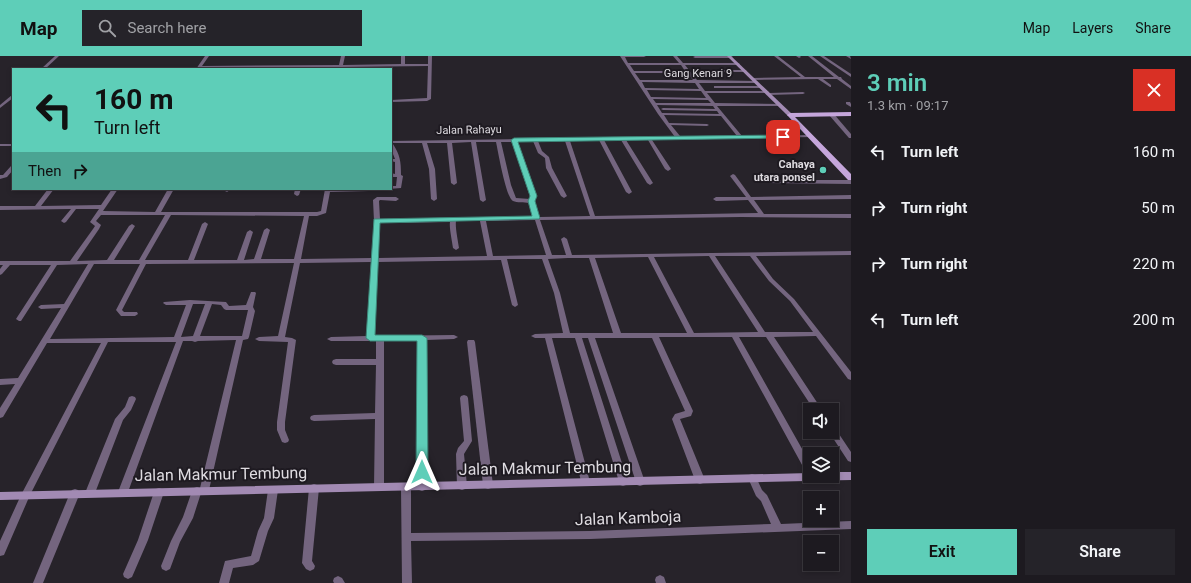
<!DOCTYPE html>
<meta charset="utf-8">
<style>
:root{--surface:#1d1a20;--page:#252329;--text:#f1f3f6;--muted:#a0a1a5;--line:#3b383e;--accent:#5eceb8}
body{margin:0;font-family:Roboto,sans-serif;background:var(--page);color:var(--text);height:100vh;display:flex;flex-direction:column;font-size:15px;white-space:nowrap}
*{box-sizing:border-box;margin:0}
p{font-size:13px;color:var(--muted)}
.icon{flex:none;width:22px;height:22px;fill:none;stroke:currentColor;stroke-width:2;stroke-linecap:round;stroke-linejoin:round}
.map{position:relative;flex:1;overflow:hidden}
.panel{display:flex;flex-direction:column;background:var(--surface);width:340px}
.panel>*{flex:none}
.guide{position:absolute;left:12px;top:12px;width:380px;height:122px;border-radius:0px;box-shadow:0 2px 6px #0003,0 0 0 1px var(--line);background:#5eceb8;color:#111;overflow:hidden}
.controls{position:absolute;left:803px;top:347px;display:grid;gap:8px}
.controls a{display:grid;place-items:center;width:36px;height:36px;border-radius:0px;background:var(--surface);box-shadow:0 2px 6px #0003,0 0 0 1px var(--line);font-size:20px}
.pin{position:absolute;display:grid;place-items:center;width:34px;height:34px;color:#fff;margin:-17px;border-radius:8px;box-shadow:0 2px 6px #0006}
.me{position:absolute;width:44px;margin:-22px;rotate:0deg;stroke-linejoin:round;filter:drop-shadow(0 0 3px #0008)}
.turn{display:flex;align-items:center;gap:14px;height:84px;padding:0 16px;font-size:18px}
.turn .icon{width:52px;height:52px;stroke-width:2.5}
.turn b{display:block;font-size:28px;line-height:34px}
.then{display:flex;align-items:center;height:38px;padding:0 16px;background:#0003;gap:8px;font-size:15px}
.round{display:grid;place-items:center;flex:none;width:42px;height:42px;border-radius:0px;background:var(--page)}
.head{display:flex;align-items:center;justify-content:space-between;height:68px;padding:0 16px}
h1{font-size:24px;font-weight:600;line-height:30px;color:var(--accent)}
.button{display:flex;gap:8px;margin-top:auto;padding:8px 16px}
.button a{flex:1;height:46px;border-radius:0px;background:var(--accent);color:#111;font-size:16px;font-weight:600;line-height:46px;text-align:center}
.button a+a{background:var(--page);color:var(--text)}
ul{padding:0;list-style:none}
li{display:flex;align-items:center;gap:12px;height:56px;padding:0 16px}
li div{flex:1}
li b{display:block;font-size:15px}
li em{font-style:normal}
header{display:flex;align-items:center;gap:24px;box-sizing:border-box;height:56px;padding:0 20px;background:var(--accent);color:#111}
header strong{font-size:19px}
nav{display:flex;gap:22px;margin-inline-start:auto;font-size:14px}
.search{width:280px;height:36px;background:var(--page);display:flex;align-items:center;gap:10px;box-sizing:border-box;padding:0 14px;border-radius:0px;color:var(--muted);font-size:15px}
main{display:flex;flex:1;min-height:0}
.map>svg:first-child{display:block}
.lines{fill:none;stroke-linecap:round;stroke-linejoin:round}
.street{fill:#74657f;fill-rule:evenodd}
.secondary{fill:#a28ab3;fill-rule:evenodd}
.primary{fill:#c5a6db;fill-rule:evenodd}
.route{fill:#5eceb8;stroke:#3d8678}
.poi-dot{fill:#5eceb8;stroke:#1e1a21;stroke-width:1.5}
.labels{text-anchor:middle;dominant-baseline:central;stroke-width:4;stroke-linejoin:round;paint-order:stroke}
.far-street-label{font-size:11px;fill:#dedbe0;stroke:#1e1a21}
.far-poi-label{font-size:11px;font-weight:bold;fill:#dedbe0;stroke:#1e1a21;text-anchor:end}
.near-street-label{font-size:16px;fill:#dedbe0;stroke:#1e1a21}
</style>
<header>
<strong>Map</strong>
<div class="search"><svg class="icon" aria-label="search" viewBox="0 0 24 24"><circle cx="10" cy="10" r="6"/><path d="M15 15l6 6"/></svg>Search here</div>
<nav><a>Map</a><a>Layers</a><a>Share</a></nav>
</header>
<main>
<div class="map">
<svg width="851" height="527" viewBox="0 0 851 527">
<rect width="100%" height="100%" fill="#27232a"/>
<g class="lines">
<g class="street">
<polygon points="55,0 59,0 45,13 41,13"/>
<polygon points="205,0 209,0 202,10 339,9 341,0 345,0 343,9 401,8 401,0 405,0 405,8 428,8 428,0 432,0 431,43 427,45 391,46 391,44 427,42 428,10 342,11 342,13 338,13 339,11 196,13"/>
<path d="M620,0H646L644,1H625L628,7H679L673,0H677L683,7H738L740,8L739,9H685L697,24L756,25L758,26L756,27H699L705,35H768L769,37L803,36L805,37L803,38L768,39H767L766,37H707L715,47L781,48V50H717L742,80L810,79H812V81L652,84L671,113L668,115L665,113L648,84H626L653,127L650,129L647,127L621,84H604L632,136L629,138L626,136L599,84L570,85L595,160L758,157L748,144L716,145L713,143L716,141H746L730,120L733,118L735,119L751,141L851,139V143L754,144L764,158H851V162L741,161L540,164L552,199H566L561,183L564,181L567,183L572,199L851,195V199L756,200L773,223L794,243L851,316V324L848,323L816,280L774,281L822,354H814L766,281H739L810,407V419L807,418L732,281H659L693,355L691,360L680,363L705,424L703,427L700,428L697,427L695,424L672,363L675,358L685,355L652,282H595L645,426L643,429L640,430L637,429L588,282H582L628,426L626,429L623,430L620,429L575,282H552L590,426L588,429L585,430L582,429L545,282H535L531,280L535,278L563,277L554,237L542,203H507L518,249L515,251L512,249L501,204L378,206L374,280L454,279L458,281L454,283L426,284L427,431L425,434L422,435L419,434L417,431L418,284H384V431L382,434L379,435L376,434L374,431L375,363L314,365L311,364L310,362L311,360L314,359L375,357L376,309H336L333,308L332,306L333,304L336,303H376V285H331L327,283L331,281L367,280L371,206L300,207L285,281L292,282L296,284L285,366V374L289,384L288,386L285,387L282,386L277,374V366L288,286L259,285L255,283L259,281L278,280L294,207L146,208L122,254L124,256H137L138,258L135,260H121L116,254L140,208H94L50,283L174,281L186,249H166L163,247L164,246L190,244L226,246L229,250L246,249L251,236H255L256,237L253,251L255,255L249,281L248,283L243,284L209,434L207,437L204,438L201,437L193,462L180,486L170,513L166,515L162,513L161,510L171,485L183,461L192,435L194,432L197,431L200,432L236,284L198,285L195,286L192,285H183L128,436L126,439L123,440L120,439L118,436L176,286H108L30,439L4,499L0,500V485L21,439L101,287H47L3,361L0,362V352L15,328L0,329V323L18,322L61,252L41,253L38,251L41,249L64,248L88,208L57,209L21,265H19L16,263L51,209H10L2,218L0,219V213L3,209H0V205H70L93,173L95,170L90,166L99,153H76L66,166L64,167L61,165L71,153L0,154V150H35L48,133H54L41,150L101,149L112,133H118L103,155L155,156L168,133H174L161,156H317L321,155L325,133H372L369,135L330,136L326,157L317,160H309L301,203L372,202L374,165L373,144L377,141H396L399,143L396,145L380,144L379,145L380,163L533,161L529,147C524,146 517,147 513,145C506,142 498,95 496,86H476L486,144L483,146L480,144L471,86L452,87L457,127L454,129L451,127L447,87H427L435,113L437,143L434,145L431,143L429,113L422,87H391V85L675,81L658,58ZM630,9H681L685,15H634ZM635,17H687L693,24H640ZM642,26L695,27L699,33L645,32ZM647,34L701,35L706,42L651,41ZM653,43L708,44L711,47H656ZM657,49L713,50L715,53L663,52L661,53L663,54L717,55L719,58L662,57ZM664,59L721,60L737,80H680L671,69L707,70L709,69L707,68L669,67ZM533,85L538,97L545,102L546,112L561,140L564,142L567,140L552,112L549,101L542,95L538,85H565L590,160L539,161L534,145L536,143V140L517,86ZM501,86H512L530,140V143L516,142L511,129ZM101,159H165L139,204H114L135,170L132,168L129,170L107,204L77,205L99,173L101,169L96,165ZM171,159L304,160L294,203H261L270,174L267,172L264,174L254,203L244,204L253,176L250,174L247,176L237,204H194L208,168L205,166L202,168L188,204H145ZM535,164L546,199L493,200L486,165ZM456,165H480L487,200L378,202L380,167L450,166C449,171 452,185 453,192L456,194L459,192C458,185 455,171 456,165ZM709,200L758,276L694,277L654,201ZM715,200H750L769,225L790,245L813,276H765ZM648,201L687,277H621L595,202ZM568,202H589L613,277H570L560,237L548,203ZM193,248H205L193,280L181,281ZM212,248L221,249L224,253L226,254H248L242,280H200Z"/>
<polygon points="695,0 731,0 733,1 731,2 695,2 693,1"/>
<polygon points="774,0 778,0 805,21 834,21 808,0 812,0 839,21 841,21 842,23 851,30 851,33 837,23 823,23 831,29 831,31 830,31 818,23 752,24 752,22 753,22 801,21"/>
<polygon points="796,0 800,0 801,1 799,2"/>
<polygon points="820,0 824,0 851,18 851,21"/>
<polygon points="846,0 850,0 851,3"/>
<polygon points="720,14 745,14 747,15 745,16 719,16 718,15"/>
<polygon points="715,30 761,30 763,31 761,32 714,32 714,30"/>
<polygon points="12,39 13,39 13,42 0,52 0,49"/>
<polygon points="846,46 850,46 851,48 851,51 846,48"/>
<polygon points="829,57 833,57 851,78 851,82 849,82 829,59"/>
<rect x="0" y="88" width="13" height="2"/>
<path d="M391,88H393C400,99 401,105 401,119L403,120L401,132L389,133H391V130H396L397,121H391V117L395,118V106L391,105V103H395L391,93Z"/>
<polygon points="13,109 13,114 7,121 0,123 0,119 3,119 11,110"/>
<polygon points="770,124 851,124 851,128 768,127 768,125"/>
<polygon points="224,133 230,133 230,134 227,136 225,135"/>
<polygon points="295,133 301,133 299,139 297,140 294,138"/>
<polygon points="468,284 474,284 475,286 493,429 491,432 488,433 485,432 483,429 467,286"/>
<polygon points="464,339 467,340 468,342 472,385 464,398 467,430 465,433 462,434 459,433 457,430 456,398 458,392 464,385 460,342 461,340"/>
<polygon points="132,340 135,341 136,343 131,354 123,364 95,437 93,440 90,441 87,440 85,437 115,363 125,351 129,341"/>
<polygon points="832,371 835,372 851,396 851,406 848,405 829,376 832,376"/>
<polygon points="752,418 755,419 762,434 767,439 781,468 851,465 851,473 590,483 411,485 412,527 402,527 401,431 403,428 406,427 409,428 411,431 411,477 590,475 771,468 761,445 756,440 748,422 749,419"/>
<polygon points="314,428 317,429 319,432 312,505 315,510 314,513 310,515 306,513 302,507 309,432 311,429"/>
<polygon points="273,430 276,431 278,434 274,462 268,475 259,505 253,509 233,512 229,527 219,527 225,505 251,500 258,475 264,462 268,434 270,431"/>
<polygon points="159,432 162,433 164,436 148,484 132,521 128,523 124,521 123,518 138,484 154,436 156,433"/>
<polygon points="75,433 78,434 80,437 43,527 33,527 70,437 72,434"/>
<polygon points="660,519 664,521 666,527 656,527 655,524 656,521"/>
<polygon points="338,520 342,522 345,527 334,527 333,525 334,522"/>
</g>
<g class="secondary">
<polygon points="727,0 731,0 792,58 792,60 788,60"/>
<polygon points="832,416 851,416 851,424 0,444 0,436 810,417 810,420 832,420"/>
</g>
<polygon class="primary" points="851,56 851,60 795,61 851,118 851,124 848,124 787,59 790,57"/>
</g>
<polygon class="route" points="783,79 786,81 785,82 518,86 537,140 535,145 540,162 539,163 380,167 375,279 422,279 427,282 428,416 426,419 422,421 418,419 416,416 417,285 370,285 366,282 374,163 532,160 528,145 530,140 511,84 514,82"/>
<circle class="poi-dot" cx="823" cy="114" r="4"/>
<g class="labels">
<g class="far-street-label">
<text x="698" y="17">Gang Kenari 9</text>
<text transform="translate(469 74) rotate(-1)">Jalan Rahayu</text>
</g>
<g class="far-poi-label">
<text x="815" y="108">Cahaya<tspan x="815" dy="13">utara ponsel</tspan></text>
</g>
<g class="near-street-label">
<text transform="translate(545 412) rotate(-1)">Jalan Makmur Tembung</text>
<text transform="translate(221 418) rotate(-1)">Jalan Makmur Tembung</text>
<text transform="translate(628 462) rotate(-2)">Jalan Kamboja</text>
</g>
</g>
</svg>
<div class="controls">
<a><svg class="icon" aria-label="sound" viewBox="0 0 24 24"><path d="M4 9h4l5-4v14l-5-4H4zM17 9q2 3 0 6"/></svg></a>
<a><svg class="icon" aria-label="layers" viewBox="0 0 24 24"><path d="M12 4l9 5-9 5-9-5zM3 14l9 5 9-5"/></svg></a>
<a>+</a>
<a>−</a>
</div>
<div class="pin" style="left:783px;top:81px;background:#d93025"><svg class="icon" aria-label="arrive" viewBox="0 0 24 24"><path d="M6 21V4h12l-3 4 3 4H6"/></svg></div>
<svg class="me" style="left:422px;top:416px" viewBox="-20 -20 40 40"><path d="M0-17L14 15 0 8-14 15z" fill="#5eceb8" stroke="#fff" stroke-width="4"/></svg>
<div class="guide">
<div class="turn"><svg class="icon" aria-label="left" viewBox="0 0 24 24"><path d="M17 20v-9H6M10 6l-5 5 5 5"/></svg><div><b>160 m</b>Turn left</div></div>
<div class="then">Then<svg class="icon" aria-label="right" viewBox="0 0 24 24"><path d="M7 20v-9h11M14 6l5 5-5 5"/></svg></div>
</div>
</div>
<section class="panel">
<div class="head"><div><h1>3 min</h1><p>1.3 km · 09:17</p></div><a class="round" style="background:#d93025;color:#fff"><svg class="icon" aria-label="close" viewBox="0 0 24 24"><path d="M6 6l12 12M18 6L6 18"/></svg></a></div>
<ul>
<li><svg class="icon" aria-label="left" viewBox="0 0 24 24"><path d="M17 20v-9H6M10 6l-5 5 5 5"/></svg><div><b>Turn left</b></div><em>160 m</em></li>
<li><svg class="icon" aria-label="right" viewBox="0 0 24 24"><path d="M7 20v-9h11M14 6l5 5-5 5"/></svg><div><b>Turn right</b></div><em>50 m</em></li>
<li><svg class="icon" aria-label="right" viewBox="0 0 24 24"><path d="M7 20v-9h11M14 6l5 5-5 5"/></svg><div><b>Turn right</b></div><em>220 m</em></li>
<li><svg class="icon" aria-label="left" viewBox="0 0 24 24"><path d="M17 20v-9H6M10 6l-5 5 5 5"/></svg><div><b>Turn left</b></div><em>200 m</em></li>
</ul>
<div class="button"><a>Exit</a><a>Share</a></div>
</section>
</main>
